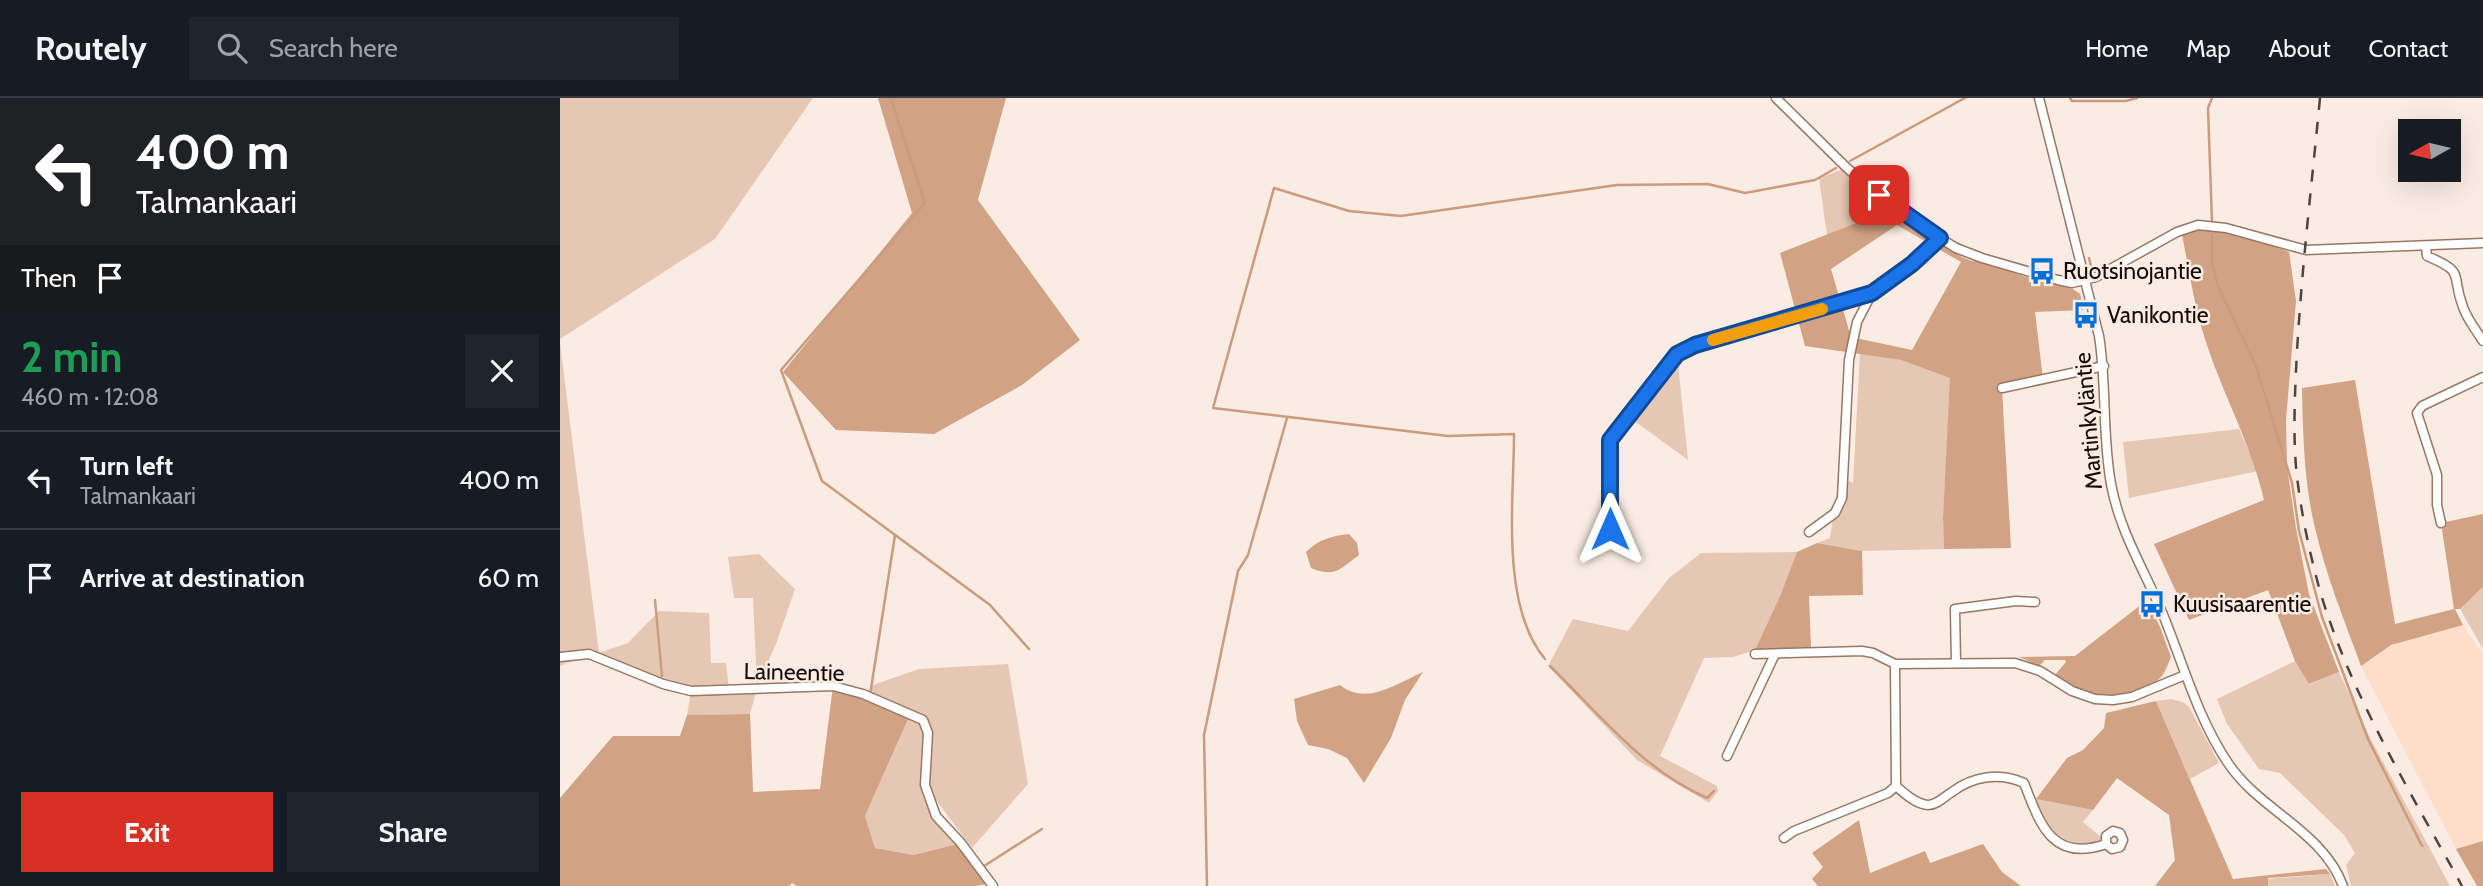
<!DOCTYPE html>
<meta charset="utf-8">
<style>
:root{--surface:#171b24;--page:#20242c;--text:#f1f3f6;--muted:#9ea1a6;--line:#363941;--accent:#d93025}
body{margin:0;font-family:Cabin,sans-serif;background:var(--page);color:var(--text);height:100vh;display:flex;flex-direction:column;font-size:26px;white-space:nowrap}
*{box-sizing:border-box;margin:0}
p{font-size:23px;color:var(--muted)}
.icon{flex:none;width:38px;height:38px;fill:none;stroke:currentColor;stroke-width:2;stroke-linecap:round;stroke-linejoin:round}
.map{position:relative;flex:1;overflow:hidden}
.side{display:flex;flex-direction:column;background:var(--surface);width:560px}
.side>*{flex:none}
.top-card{background:#202124;color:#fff;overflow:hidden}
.needle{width:46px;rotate:262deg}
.buttons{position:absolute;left:1838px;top:21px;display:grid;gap:14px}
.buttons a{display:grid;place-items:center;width:63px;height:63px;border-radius:0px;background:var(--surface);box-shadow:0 7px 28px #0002;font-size:35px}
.pin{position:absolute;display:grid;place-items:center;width:60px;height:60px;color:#fff;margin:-30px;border-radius:14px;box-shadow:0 4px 10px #0006}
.me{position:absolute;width:77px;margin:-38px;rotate:0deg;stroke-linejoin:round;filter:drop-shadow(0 0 5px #0008)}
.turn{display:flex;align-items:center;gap:24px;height:147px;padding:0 21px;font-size:32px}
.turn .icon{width:91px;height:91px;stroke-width:2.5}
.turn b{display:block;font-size:49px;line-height:60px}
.then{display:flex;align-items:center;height:66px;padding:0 21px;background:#0003;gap:14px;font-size:26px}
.round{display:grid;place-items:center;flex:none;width:74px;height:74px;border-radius:0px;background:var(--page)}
.headline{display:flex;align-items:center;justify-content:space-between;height:119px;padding:0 21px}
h1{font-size:42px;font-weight:700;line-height:52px;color:#1e9e55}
.primary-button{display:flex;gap:14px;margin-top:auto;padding:14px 21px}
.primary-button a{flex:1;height:80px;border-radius:0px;background:var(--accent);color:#fff;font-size:28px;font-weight:700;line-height:80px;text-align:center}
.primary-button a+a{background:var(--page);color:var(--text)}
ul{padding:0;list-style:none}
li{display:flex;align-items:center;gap:21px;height:98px;padding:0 21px;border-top:2px solid var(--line)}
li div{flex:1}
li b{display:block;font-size:26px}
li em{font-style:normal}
header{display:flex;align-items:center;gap:42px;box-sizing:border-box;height:98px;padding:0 35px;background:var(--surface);border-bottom:2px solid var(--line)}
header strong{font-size:33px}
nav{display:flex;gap:38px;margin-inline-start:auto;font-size:24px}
.search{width:490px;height:63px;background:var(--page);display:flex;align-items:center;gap:18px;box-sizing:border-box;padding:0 24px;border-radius:0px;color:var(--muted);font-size:26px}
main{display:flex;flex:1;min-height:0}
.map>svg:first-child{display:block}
.built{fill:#feddc9}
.green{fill:#e6c7b4}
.forest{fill:#d2a284;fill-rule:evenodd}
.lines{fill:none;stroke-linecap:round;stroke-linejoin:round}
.stream{stroke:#cb9b7d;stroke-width:2.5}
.minor-casing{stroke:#967865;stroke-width:11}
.minor{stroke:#fff;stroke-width:8}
.rail{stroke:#50443e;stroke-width:2.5;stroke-dasharray:12 12;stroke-linecap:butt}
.route-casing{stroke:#114b97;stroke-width:18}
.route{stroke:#1a73e8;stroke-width:12}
.slow{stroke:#f59e0b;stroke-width:12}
.labels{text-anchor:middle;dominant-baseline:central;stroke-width:5;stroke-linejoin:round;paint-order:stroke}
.poi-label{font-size:23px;fill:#160b05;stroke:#faece3;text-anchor:start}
.street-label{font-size:23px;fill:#160b05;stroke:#faece3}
</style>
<header>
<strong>Routely</strong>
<div class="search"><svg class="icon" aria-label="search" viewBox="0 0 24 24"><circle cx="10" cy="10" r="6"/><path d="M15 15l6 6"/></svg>Search here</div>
<nav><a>Home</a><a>Map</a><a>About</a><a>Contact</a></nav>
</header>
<main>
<section class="side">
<div class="top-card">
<div class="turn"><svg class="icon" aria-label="left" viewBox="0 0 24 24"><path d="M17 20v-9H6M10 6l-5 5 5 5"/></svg><div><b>400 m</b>Talmankaari</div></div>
<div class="then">Then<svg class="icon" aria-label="arrive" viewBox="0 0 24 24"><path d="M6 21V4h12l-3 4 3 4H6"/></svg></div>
</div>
<div class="headline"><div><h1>2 min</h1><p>460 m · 12:08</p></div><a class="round"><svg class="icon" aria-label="close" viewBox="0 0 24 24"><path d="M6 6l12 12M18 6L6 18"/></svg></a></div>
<ul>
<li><svg class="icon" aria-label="left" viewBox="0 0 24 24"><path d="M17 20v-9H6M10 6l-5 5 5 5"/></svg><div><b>Turn left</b><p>Talmankaari</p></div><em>400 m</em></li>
<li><svg class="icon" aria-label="arrive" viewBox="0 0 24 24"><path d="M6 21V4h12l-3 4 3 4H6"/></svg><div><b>Arrive at destination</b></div><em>60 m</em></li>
</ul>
<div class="primary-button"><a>Exit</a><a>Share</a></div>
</section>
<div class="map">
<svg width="1923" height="788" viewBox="0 0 1923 788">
<rect width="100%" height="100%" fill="#faece3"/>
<polygon class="built" points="1903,527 1923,557 1923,743 1896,751 1801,568 1831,547"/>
<g class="green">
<polygon points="0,0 253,0 155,141 0,241"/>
<polygon points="1287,70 1334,110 1267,137 1259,80"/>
<polygon points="0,245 39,555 68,545 99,513 149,515 151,565 166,565 169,592 197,591 190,616 127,617 131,593 103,586 39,555 29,556 0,568"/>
<polygon points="1300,255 1341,262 1391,280 1383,420 1384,451 1302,453 1257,445 1270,440 1279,379 1293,385"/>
<polygon points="1117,256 1128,362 1069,319"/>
<polygon points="1679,331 1698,373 1569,400 1563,344"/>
<polygon points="1237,454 1220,498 1195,552 1173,559 1144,560 1100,658 1157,688 1158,693 1149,705 1077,662 988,568 1013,521 1068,533 1109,480 1141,455"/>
<polygon points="199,456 235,491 216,546 197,588 193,500 174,500 168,459"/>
<polygon points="1923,489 1923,551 1900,511"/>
<polygon points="1735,563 1750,586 1779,574 1809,638 1890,788 1791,788 1786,767 1795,755 1784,737 1720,675 1699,671 1667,626 1657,601"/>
<polygon points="448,566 468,686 412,750 367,690 376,718 401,745 354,757 315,750 305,718 351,616 310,597 310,588 359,571"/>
<polygon points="1611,601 1623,604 1629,609 1659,665 1630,681 1596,603"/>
<path d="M1476,701L1533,712L1523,724L1542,740C1523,758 1491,737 1480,718C1477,714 1477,706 1476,701Z"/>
<polygon points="1770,776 1775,788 1708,788 1707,781"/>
</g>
<g class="forest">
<polygon points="318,0 446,0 418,102 520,242 462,287 374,336 276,332 223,274 352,115"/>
<path d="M1329,112L1402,159L1412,163L1419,162L1463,178L1513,191L1520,196L1524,212L1475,214L1483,281L1442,291L1451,450L1384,451L1383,420L1390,280L1341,262L1245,248L1220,155ZM1337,127L1401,164L1352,252L1291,239L1271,171Z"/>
<path d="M1638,127L1666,130L1729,154L1736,203L1726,322L1727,369L1736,430L1749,496L1779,574L1749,586L1735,563L1708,492L1629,522L1594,446L1704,402C1692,348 1662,295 1645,241C1634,208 1629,171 1622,137L1617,134Z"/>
<path d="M1795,282L1835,526L1894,511L1881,425L1923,416V489L1900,511H1895L1903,527L1831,547L1801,568C1784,522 1766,477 1755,430C1744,385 1743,337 1742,290Z"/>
<path d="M789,436L797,445L799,457C780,471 775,480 751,470L746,454C759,441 772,438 789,436Z"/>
<polygon points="1257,445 1302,453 1303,497 1249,498 1251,549 1195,552 1220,498 1237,454"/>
<path d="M1587,502L1600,529L1611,559C1608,565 1606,574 1601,579C1597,584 1588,587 1582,590C1549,604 1523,596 1494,578L1506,564L1505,562H1485L1479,568L1460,559L1515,558Z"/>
<path d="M863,574L845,602L831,640L804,685L787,660L768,651L748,647L737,623L734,601L780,587C806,608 836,586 863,574Z"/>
<polygon points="273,588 351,615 305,718 315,750 354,757 401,745 431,785 416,788 237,788 232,785 229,788 0,788 0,700 53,638 120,638 127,617 190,616 193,694 260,691"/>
<polygon points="1596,603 1673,781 1766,771 1770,776 1708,780 1708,788 1595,788 1615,762 1609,717 1557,680 1533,712 1476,701 1507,660 1523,652 1544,630 1546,615"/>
<polygon points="1299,722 1310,775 1365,753 1370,765 1423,746 1442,774 1461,788 1258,788 1252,781 1263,769 1252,755"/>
<polygon points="1923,743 1923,788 1917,788 1896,751"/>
</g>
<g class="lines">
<g class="stream">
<polyline points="331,0 365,105 221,272 262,383 430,507 469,551"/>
<polyline points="1510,0 1512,3 1566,3 1577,0"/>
<polyline points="1652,0 1648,10 1652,124"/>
<polyline points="1290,63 1405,0"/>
<polyline points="1652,136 1652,165 1658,188 1696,268 1732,385 1739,433 1762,519 1808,641 1862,748"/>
<polyline points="1529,160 1532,172"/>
<polyline points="95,502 102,578"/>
<path d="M985,561C940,507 954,403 954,336L888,338L653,310L714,90L789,113L841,118L1057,87L1148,86L1185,95L1255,82L1276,70"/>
<path d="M990,568C1039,616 1083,672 1147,700L1154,693"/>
<polyline points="310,597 335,437"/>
<polyline points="421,770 482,731"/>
<polyline points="647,788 644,637 678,473 688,457 727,320"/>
</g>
<defs>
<g id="minor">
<polyline points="1216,0 1287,70 1334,110 1380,140 1396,150 1422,160 1498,182 1512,185 1536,179 1617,134 1638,127 1666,130 1746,152 1923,145"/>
<path d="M1479,0L1539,238C1547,287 1542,337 1551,386C1560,436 1588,478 1606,524C1625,572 1639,622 1668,665C1699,712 1763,733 1783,788"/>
<path d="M1866,148L1867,158C1907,175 1890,175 1903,209C1907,221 1916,232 1923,243"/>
<polyline points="1442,290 1544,268"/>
<polyline points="1881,425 1877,407 1877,377 1857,315 1862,308 1923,279"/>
<polyline points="1050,431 1050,343 1117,256 1135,247 1312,195 1352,166 1380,140"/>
<polyline points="1249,434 1275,415 1282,400 1289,262 1297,224 1312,195"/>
<polyline points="1195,556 1302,553 1313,555 1335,566 1455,565 1480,573 1512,593 1535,601 1553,602 1572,599 1625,577"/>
<polyline points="0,559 29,556 103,586 131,593 273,588 303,596 363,622 368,635 365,687 376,718 401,745 433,788"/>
<polyline points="1396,565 1395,511 1456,503 1475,504"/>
<polyline points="1167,658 1215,556"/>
<path d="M1336,688C1345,696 1356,706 1368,707C1377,707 1385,698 1392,694C1413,678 1440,674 1464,685C1480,726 1492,765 1546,746"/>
<polygon points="1553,733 1560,735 1563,742 1560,749 1552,751 1546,746 1546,738"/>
<polyline points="1224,740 1234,733 1328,695 1336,688 1335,566"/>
</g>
</defs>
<use href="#minor" class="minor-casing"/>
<use href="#minor" class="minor"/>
<path class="rail" d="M1760,0C1752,84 1742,168 1737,253C1735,291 1733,331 1736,369C1740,410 1749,453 1760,493C1791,598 1850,693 1902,788"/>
</g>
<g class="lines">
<defs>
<polyline id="route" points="1050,431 1050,342 1117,256 1135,247 1312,195 1352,166 1380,140 1319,97"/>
</defs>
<use href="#route" class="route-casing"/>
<use href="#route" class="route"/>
<polyline class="slow" points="1153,242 1262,211"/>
</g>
<defs>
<symbol id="bus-bare" viewBox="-9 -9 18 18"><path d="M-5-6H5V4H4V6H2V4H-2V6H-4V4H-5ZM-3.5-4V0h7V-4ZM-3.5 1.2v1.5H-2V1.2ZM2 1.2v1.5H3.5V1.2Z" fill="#006fd7" stroke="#faece3" stroke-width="2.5" paint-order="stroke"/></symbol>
</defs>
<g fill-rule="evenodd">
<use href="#bus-bare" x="1463" y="154" width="38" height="38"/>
<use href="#bus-bare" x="1507" y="198" width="38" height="38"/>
<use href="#bus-bare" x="1573" y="487" width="38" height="38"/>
</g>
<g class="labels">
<g class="poi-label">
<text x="1503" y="173">Ruotsinojantie</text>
<text x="1547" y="217">Vanikontie</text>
<text x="1613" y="506">Kuusisaarentie</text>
</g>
<g class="street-label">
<text transform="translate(1528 323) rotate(-95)">Martinkyläntie</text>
<text transform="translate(234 574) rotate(1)">Laineentie</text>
</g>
</g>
</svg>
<div class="buttons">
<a><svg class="needle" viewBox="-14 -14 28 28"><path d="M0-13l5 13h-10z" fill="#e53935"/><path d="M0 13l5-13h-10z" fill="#9ea1a6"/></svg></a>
</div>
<div class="pin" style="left:1319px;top:97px;background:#d93025"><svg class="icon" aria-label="arrive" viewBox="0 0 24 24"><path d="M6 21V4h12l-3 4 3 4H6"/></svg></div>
<svg class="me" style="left:1050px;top:431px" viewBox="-20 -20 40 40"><path d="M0-17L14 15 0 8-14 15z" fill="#1a73e8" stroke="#fff" stroke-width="4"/></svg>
</div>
</main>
